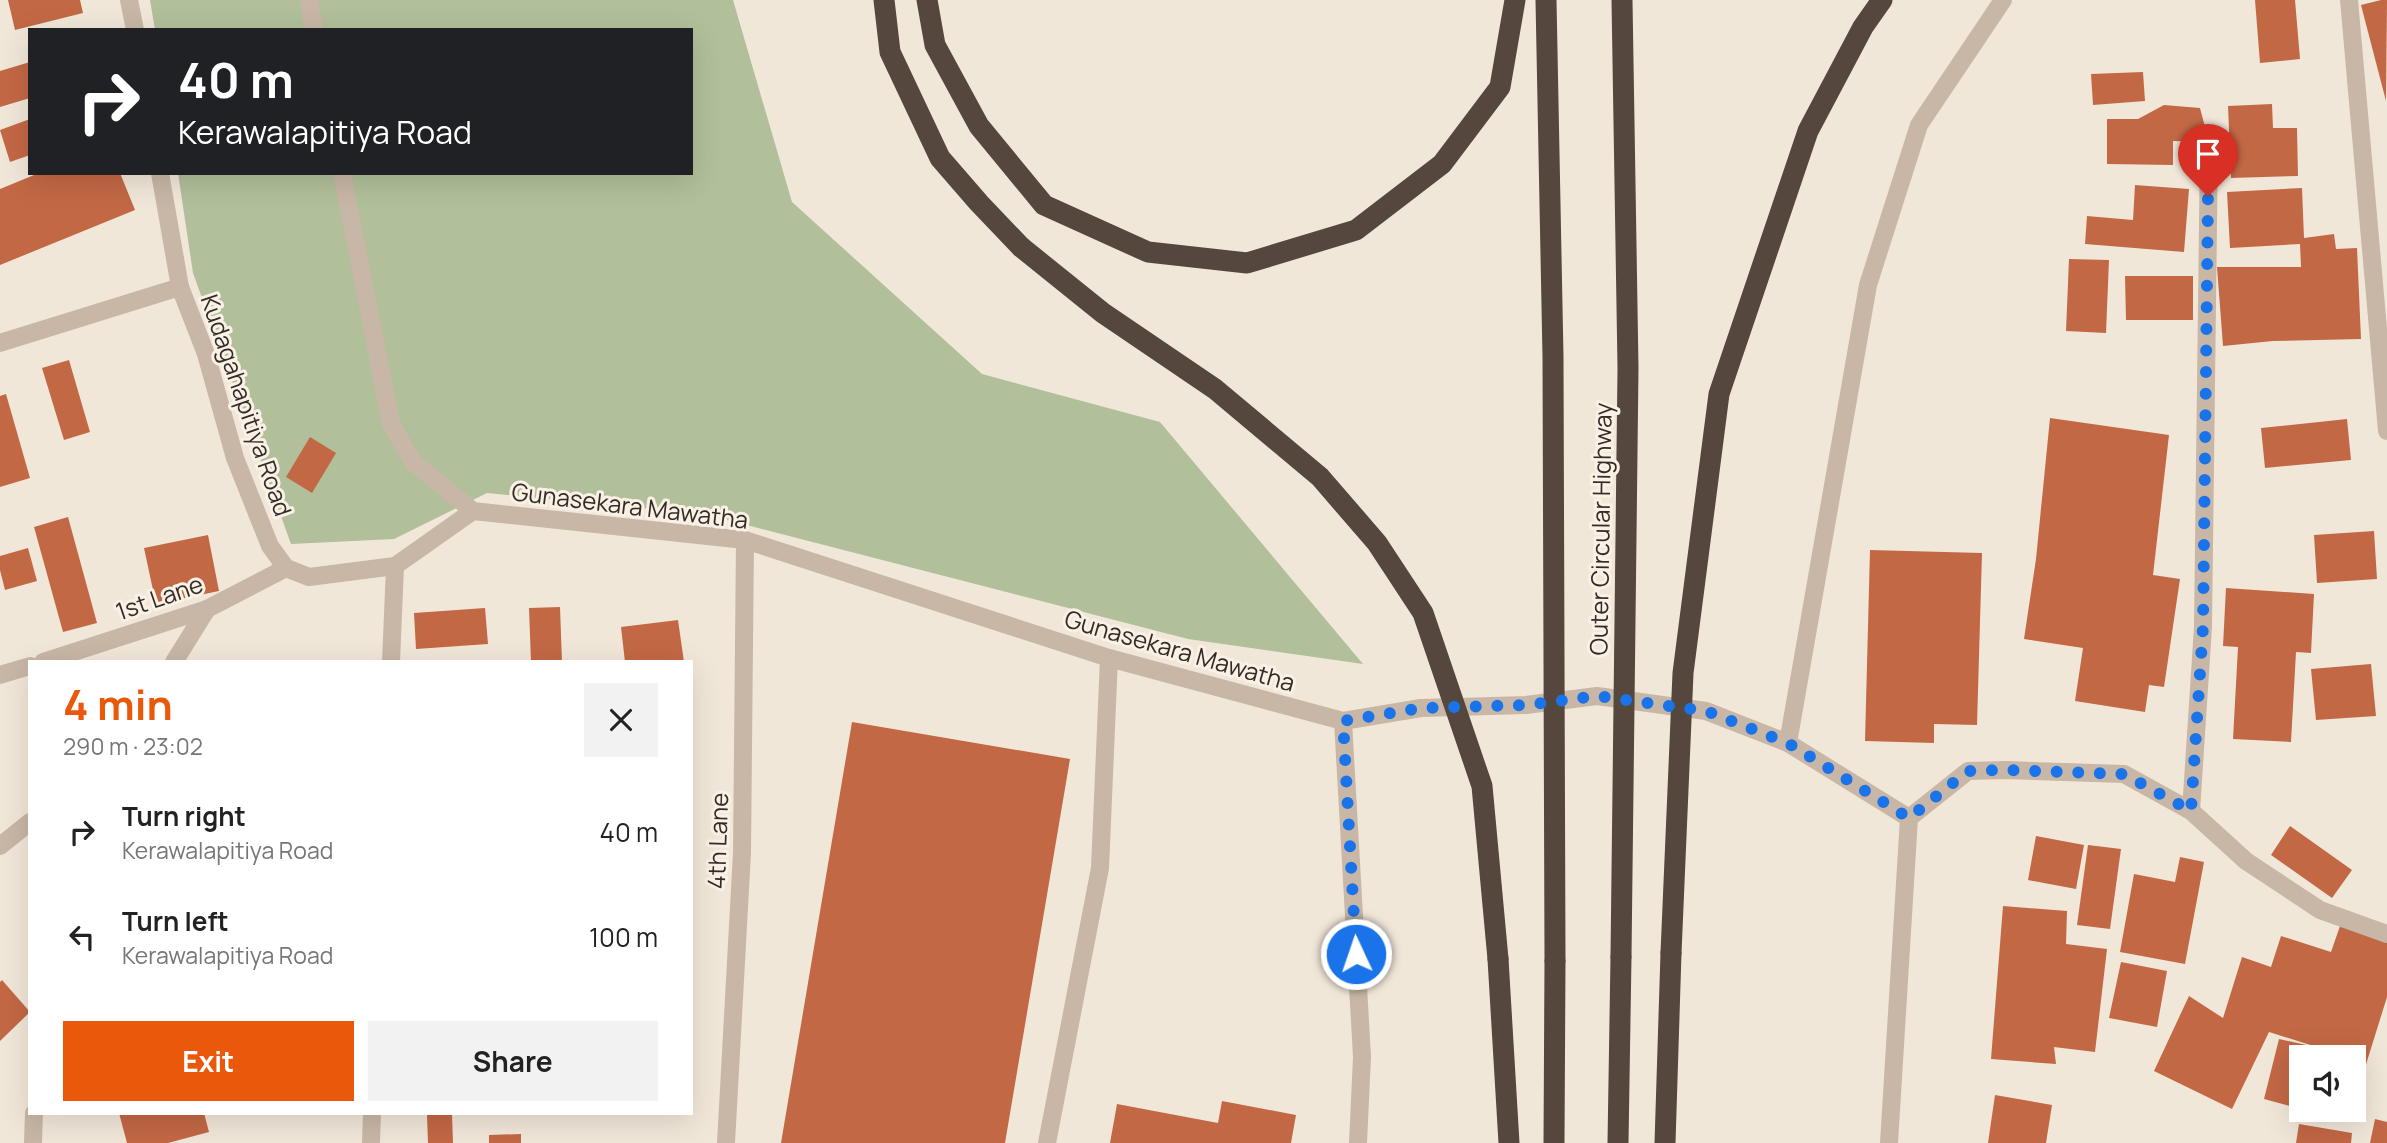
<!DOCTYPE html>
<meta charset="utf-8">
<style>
:root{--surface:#fff;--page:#f2f2f2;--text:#222;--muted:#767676;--accent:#ea580c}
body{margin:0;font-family:Manrope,sans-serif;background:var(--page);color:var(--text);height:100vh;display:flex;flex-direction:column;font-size:26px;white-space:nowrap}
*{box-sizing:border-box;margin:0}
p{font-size:23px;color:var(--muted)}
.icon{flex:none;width:38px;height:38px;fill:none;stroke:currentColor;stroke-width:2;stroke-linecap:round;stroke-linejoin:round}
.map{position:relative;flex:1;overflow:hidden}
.details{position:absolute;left:28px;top:660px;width:665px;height:455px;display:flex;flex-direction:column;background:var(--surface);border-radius:0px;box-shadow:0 7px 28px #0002}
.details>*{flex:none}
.top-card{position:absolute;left:28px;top:28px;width:665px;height:147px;border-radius:0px;box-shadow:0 7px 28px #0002;background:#202124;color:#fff;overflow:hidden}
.controls{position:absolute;left:2289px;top:1045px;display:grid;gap:14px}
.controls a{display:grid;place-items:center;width:77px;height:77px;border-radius:0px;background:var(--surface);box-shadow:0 7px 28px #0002;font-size:35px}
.pin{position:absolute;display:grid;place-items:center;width:60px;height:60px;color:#fff;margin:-72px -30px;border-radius:50% 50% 50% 0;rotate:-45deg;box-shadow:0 0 7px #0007}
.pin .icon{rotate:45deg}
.me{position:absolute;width:77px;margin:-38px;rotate:357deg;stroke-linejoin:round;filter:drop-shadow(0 0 5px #0008)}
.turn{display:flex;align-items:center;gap:24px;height:147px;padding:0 35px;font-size:32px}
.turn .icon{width:91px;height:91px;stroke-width:2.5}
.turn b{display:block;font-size:49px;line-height:60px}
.round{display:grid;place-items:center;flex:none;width:74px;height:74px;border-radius:0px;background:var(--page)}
.summary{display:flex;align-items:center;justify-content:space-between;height:119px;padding:0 35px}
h1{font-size:42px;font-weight:700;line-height:52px;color:var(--accent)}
.button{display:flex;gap:14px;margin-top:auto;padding:14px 35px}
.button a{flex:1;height:80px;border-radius:0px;background:var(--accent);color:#fff;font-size:28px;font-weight:700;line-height:80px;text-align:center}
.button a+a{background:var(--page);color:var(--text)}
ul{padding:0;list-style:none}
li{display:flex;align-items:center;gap:21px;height:105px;padding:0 35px}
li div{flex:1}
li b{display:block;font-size:26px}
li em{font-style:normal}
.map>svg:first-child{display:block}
.green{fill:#b1bf9a}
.building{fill:#c36845}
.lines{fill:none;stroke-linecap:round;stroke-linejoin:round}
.service{stroke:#c8b7a6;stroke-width:18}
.minor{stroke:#c8b7a6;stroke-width:18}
.tertiary{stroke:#c8b7a6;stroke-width:18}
.motorway{stroke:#55463e;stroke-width:21}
.motorway-bridge{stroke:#55463e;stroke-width:21}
.route{stroke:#1a73e8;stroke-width:12;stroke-dasharray:0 21.6}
.labels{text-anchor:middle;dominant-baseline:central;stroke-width:6;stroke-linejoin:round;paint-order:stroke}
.street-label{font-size:24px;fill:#342b27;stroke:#f9f1e5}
</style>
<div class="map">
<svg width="2387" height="1143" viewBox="0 0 2387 1143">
<rect width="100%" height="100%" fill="#f1e7d9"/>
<polygon class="green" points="150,0 733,0 792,202 982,374 1160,422 1363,664 1188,639 704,514 487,493 394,539 291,544 193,273 178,173 691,173 691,30 155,30"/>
<g class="building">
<polygon points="8,0 80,0 83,13 15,30"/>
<polygon points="2255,0 2295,0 2300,59 2260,63"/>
<polygon points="2381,0 2387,0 2386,101 2361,5"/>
<polygon points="30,62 30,98 0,107 0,71"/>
<polygon points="2143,72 2145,101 2093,105 2091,74"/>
<polygon points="2272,104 2273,128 2297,128 2298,176 2231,178 2228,106"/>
<polygon points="2164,105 2200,108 2209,142 2173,141 2173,165 2107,164 2107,119 2138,119"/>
<polygon points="30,119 30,155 10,162 0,130"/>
<polygon points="39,173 120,173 135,210 0,265 0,189"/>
<polygon points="2135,185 2189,189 2184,252 2085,244 2087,216 2133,220"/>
<polygon points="2302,188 2304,238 2334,234 2336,249 2357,248 2361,339 2273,341 2223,346 2217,267 2301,267 2300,244 2230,248 2227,192"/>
<polygon points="2069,259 2109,260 2106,333 2066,331"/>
<polygon points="2125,276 2193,276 2193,320 2126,320"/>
<polygon points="69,360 90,432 64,440 42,368"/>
<polygon points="6,394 30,478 0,487 0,396"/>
<polygon points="2050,418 2169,435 2153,575 2180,579 2164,687 2149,685 2145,712 2075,701 2083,648 2024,639 2036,559"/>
<polygon points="2347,419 2351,460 2265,468 2261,428"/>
<polygon points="310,437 336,453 312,493 286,477"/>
<polygon points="68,517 97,623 63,632 34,527"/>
<polygon points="2374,531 2377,579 2317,583 2314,535"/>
<polygon points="208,535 219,591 156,604 144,548"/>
<polygon points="28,548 37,581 5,590 0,570 0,556"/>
<polygon points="1870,550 1982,553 1977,725 1934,724 1934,743 1865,741"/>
<polygon points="2226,588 2314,594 2311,653 2296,652 2291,742 2233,739 2238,647 2223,646"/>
<polygon points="560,607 562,662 531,662 529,608"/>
<polygon points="485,608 488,644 416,649 414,613"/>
<polygon points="678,620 684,662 625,662 621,627"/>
<polygon points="2371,664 2376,716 2316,720 2311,669"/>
<polygon points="852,722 1070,759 1005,1143 781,1143"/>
<polygon points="2290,826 2352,870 2332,898 2271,855"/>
<polygon points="2036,836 2084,845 2076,889 2028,880"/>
<polygon points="2088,845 2121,849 2110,929 2077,925"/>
<polygon points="2180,857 2204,862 2185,964 2120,952 2134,874 2175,882"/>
<polygon points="2003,906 2067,911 2066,944 2107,949 2095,1052 2054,1047 2056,1064 1991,1059"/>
<polygon points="2340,926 2387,941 2387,997 2354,1103 2354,1057 2301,1057 2301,1109 2264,1099 2279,1039 2320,1048 2269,1032 2232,1109 2154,1071 2189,996 2223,1018 2242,957 2271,967 2281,936 2331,952"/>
<polygon points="2121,962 2167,971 2157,1027 2109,1018"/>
<polygon points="2,980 30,1012 0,1041 0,982"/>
<polygon points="1995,1095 2052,1105 2046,1143 1988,1143"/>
<polygon points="1222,1101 1296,1115 1291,1143 1110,1143 1117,1104 1218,1123"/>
<polygon points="2327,1110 2352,1110 2350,1117"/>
<polygon points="119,1113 204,1113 209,1132 168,1143 127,1143"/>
<polygon points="452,1114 453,1143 428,1143 427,1115"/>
<polygon points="2375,1119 2387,1122 2387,1143 2370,1143"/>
<polygon points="2299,1124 2352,1133 2351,1143 2296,1143"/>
<polygon points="521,1134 521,1143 489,1143 489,1135"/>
</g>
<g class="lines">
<g class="service">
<polyline points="1788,743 1868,285 1919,125 2003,0"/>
<polyline points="1047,1143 1100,868 1109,658"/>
</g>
<g class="minor">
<polyline points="129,0 135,30"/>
<polyline points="2349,0 2387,431"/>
<polyline points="160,173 180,287 206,354 235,458 270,546 286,568 309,577 395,566 473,511"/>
<polyline points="0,343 180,287"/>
<polyline points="43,662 207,609 286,568"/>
<polyline points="174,662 207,609"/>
<polyline points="391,662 395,566"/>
<polyline points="0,675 30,666"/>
<polyline points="2191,811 2203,627 2209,142"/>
<polyline points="0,846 30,822"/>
<polyline points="33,1143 34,1113"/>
<polyline points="371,1143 372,1113"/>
<polyline points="726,1143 742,853 745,540"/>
</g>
<g class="tertiary">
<polyline points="309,0 314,30"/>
<polyline points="342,173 391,424 413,462 473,511 745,540 1109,658 1343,721 1421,708 1526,705 1597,696 1706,711 1788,743 1909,818 1968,771 2006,770 2124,774 2191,811 2246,861 2320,910 2387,934"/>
<polyline points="1343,721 1362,1057 1358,1143"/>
<polyline points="1889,1143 1909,818"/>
</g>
<g class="motorway">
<polyline points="884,0 890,52 940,158 979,203 1021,247"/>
<polyline points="927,0 935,45 979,126 1044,205 1148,252 1247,263 1356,230 1442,164 1500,87 1515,0"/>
<polyline points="1498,959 1509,1143"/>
<polyline points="1554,1143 1555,961"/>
<polyline points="1618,1143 1621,957"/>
<polyline points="1665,1143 1671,953"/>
</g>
<g class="motorway-bridge">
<polyline points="1546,0 1553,357 1555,961"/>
<polyline points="1021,247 1103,313 1215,389 1320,477 1377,543 1423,613 1482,786 1498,959"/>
<polyline points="1671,953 1683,673 1719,394 1808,131 1863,27 1882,0"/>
<polyline points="1621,957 1628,368 1622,0"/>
</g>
</g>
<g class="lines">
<polyline class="route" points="1356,954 1343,721 1421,708 1526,705 1597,696 1706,711 1788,743 1909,818 1968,771 2006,770 2124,774 2191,811 2203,627 2208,196"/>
</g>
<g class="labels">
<g class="street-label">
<text transform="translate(247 405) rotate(71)">Kudagahapitiya Road</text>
<text transform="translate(630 505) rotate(7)">Gunasekara Mawatha</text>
<text transform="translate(1600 529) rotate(-89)">Outer Circular Highway</text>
<text transform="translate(159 597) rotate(-19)">1st Lane</text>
<text transform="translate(1180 650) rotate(16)">Gunasekara Mawatha</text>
<text transform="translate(717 841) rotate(-88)">4th Lane</text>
</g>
</g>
</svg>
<div class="controls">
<a><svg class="icon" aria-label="sound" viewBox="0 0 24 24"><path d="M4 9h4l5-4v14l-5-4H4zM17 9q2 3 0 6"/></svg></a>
</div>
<div class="pin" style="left:2208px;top:196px;background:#d93025"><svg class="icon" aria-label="arrive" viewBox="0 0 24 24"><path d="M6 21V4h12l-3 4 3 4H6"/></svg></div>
<svg class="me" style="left:1356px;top:954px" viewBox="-20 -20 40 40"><circle r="17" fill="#1a73e8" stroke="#fff" stroke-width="3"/><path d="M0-11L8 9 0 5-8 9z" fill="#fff"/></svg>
<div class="top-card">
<div class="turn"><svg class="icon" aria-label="right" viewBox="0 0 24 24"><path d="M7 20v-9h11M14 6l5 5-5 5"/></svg><div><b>40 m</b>Kerawalapitiya Road</div></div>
</div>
<section class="details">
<div class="summary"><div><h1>4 min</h1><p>290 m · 23:02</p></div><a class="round"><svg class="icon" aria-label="close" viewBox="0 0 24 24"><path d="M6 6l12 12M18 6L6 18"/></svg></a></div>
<ul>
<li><svg class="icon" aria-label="right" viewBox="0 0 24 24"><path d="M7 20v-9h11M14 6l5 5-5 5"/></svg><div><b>Turn right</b><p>Kerawalapitiya Road</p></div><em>40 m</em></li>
<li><svg class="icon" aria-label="left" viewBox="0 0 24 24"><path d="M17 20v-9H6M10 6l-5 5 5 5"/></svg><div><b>Turn left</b><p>Kerawalapitiya Road</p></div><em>100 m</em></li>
</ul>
<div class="button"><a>Exit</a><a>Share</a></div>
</section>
</div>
